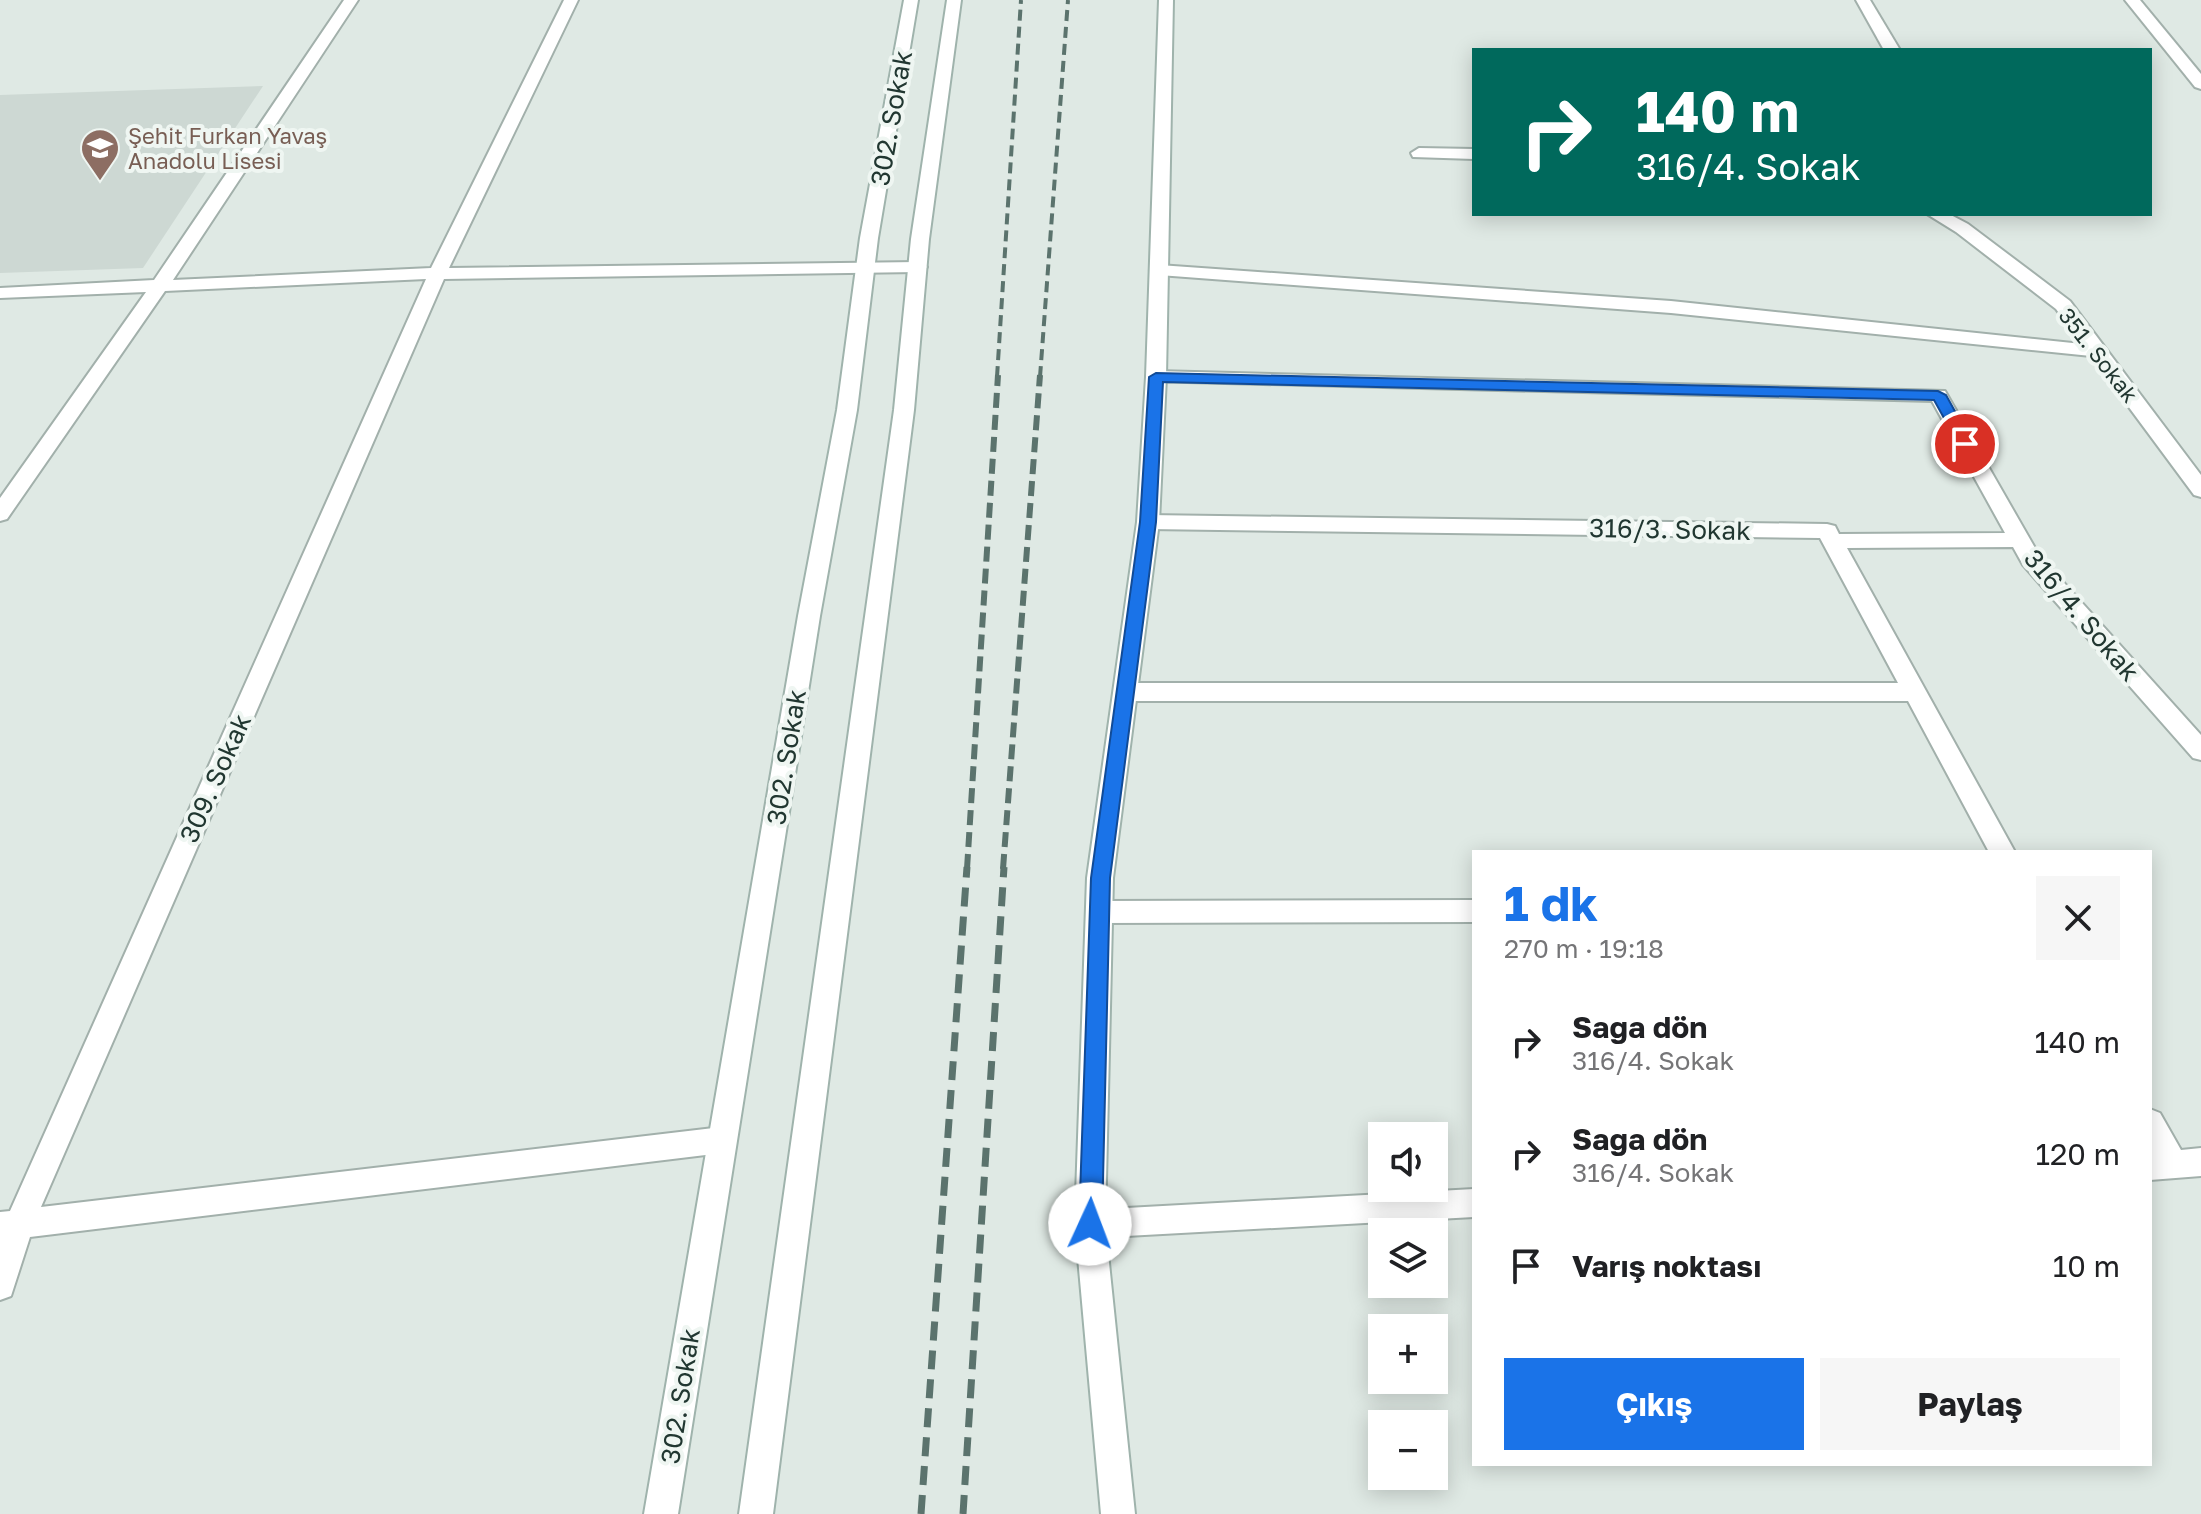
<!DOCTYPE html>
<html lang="tr">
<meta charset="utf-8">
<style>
:root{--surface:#fff;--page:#f6f6f6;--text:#202124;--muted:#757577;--accent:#1a73e8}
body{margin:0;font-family:"Golos Text",sans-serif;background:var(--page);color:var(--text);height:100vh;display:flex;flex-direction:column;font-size:30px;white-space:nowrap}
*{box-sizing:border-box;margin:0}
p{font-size:26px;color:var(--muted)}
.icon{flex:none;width:44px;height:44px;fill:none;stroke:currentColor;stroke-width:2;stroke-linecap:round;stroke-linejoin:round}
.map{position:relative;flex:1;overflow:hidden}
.side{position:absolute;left:1472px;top:850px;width:680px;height:616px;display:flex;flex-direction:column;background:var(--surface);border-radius:0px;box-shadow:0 4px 20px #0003}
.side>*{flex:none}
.banner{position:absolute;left:1472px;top:48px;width:680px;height:168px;border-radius:0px;box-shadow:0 4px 20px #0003;background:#00695c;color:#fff;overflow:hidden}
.tools{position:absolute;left:1368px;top:1122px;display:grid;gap:16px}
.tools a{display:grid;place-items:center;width:80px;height:80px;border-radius:0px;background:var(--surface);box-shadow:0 4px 20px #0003;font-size:40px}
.pin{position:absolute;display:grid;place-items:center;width:68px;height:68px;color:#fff;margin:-34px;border:4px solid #fff;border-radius:50%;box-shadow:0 2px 8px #0007}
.me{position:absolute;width:88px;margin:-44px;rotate:2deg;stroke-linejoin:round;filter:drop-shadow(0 0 6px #0008)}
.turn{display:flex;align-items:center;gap:28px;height:168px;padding:0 32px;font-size:36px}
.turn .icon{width:104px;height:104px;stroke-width:2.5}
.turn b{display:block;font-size:56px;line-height:68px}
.round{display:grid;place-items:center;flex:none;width:84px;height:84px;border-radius:0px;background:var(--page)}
.summary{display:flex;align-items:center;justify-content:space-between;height:136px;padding:0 32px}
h1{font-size:48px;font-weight:700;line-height:60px;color:var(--accent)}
.button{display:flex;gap:16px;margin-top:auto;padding:16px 32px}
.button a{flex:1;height:92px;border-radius:0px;background:var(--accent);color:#fff;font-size:32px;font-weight:700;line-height:92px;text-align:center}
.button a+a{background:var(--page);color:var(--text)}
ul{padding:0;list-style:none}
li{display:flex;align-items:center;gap:24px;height:112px;padding:0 32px}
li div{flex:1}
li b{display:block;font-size:30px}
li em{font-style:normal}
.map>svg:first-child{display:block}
.built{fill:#cdd8d3}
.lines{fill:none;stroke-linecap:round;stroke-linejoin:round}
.street-casing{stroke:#a2b0ab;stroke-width:4}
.secondary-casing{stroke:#9fb3ac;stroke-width:4}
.street{fill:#fff;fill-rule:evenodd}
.secondary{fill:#fff;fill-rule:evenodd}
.rail-far2{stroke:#5b736d;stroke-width:4;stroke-dasharray:11 6;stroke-linecap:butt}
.rail-far1{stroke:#5b736d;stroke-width:6;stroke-dasharray:15 7;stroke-linecap:butt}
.rail{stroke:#5b736d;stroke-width:7;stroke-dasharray:19 10;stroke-linecap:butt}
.route{fill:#1a73e8;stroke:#114b97;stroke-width:2}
.labels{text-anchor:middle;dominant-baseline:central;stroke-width:8;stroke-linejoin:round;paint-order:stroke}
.far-education-label{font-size:22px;fill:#785e54;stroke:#eff6f2;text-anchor:start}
.far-street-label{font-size:22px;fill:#213731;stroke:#eff6f2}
.street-label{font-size:26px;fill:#213731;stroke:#eff6f2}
</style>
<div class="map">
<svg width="2201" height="1514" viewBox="0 0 2201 1514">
<rect width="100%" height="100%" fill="#dfe9e4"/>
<polygon class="built" points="263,86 143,268 0,273 0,95"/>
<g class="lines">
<defs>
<g id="street">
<polygon points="344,0 358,0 173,280 431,268 564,0 578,0 449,268 918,262 927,267 918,272 444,279 41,1207 722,1127 732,1131 736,1140 732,1149 722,1153 30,1237 11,1296 0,1300 0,1212 10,1211 426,279 165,291 7,519 0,521 0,498 146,292 0,298 0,288 154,280"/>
<polygon points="1856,0 1870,0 1900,50 1884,50"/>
<polygon points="2125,0 2140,0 2201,74 2201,89 2195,87"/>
<polygon points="1419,148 1474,149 1474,159 1413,157 1411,153"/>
<polygon points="1927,214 1949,214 1968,224 2070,301 2201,475 2201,497 2194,495 2091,356 1671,313 1159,275 1150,270 1159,265 1671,301 2082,344 2056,309 1956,232"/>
<polygon points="1156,371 1945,391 2039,555 2201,735 2201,760 2193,758 2023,565 2013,547 1847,548 2015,852 1989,852 1908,701 1126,701 1118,698 1114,692 1118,686 1126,683 1898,683 1820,538 1148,529 1141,527 1137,522 1141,517 1148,515 1827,524 1835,526 1839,534 2005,533 1932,401 1149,381 1146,377 1149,373"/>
<polygon points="1474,900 1474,922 1100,923 1091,920 1087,912 1091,904 1100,901"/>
<polygon points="2150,1109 2160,1113 2181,1150 2201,1148 2201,1176 2150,1180"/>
<polygon points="1474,1189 1474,1217 1090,1238 1079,1234 1075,1224 1079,1214 1090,1210"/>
</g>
<g id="secondary">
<polygon points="904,0 918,0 878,238 857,410 820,616 678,1514 644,1514 798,616 837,410 860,238"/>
<polygon points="947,0 961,0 929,239 914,410 773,1514 739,1514 894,410 911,239"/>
<polygon points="1159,0 1173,0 1166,377 1159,522 1113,878 1105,1224 1135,1514 1101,1514 1075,1224 1087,878 1137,522 1146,377"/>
</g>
</defs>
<use href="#street" class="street-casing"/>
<use href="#secondary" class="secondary-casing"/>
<use href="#street" class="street"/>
<use href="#secondary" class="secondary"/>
<g class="rail-far2">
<polyline points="997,377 1021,0"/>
<polyline points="1040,377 1068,0"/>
</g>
<g class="rail-far1">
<polyline points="967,869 998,375"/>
<polyline points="1003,869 1040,375"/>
</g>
<g class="rail">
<polyline points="921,1514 967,867"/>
<polyline points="963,1514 1004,867"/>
</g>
</g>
<polygon class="route" points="1156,373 1938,391 1946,395 1973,444 1965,449 1960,447 1934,400 1163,382 1156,522 1110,878 1102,1224 1098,1232 1090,1235 1082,1232 1079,1224 1091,878 1140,522 1149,377"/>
<defs>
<symbol id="school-pin" viewBox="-11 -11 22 30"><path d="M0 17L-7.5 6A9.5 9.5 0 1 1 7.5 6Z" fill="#8d6e63" stroke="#eff6f2"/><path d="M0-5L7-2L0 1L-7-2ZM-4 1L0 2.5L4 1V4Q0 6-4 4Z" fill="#fff"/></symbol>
</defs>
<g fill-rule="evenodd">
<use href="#school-pin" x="78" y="126" width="44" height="60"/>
</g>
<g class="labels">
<g class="far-education-label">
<text x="128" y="135">Şehit Furkan Yavaş<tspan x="128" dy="25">Anadolu Lisesi</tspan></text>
</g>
<g class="far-street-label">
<text transform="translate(2099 355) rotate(52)">351. Sokak</text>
</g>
<g class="street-label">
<text transform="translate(891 118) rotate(-80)">302. Sokak</text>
<text transform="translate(1670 529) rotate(1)">316/3. Sokak</text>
<text transform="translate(2082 615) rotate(50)">316/4. Sokak</text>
<text transform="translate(786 757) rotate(-81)">302. Sokak</text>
<text transform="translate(215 778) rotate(-66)">309. Sokak</text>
<text transform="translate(680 1396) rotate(-81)">302. Sokak</text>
</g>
</g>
</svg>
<div class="tools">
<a><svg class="icon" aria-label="sound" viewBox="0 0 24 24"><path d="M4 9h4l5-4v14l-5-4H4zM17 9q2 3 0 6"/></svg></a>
<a><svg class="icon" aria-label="layers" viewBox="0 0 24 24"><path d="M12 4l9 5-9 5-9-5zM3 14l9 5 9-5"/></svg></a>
<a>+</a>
<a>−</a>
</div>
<div class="pin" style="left:1965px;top:444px;background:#d93025"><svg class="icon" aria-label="arrive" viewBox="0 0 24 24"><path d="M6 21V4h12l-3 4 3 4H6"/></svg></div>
<svg class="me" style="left:1090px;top:1224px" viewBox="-20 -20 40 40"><circle r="19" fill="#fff"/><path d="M0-13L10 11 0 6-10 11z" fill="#1a73e8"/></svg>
<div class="banner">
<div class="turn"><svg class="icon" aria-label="right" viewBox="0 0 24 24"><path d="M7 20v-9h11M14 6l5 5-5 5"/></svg><div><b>140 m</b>316/4. Sokak</div></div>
</div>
<section class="side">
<div class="summary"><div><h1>1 dk</h1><p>270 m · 19:18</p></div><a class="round"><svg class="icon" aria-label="close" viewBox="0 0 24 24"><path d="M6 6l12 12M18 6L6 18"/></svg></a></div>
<ul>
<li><svg class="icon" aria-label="right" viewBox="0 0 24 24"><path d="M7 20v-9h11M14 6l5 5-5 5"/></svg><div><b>Sağa dön</b><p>316/4. Sokak</p></div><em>140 m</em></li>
<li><svg class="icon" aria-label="right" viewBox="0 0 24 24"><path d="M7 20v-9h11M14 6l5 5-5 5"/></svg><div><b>Sağa dön</b><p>316/4. Sokak</p></div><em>120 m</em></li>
<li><svg class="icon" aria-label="arrive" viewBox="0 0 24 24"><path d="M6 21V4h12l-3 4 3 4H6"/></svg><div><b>Varış noktası</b></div><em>10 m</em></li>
</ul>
<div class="button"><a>Çıkış</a><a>Paylaş</a></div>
</section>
</div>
